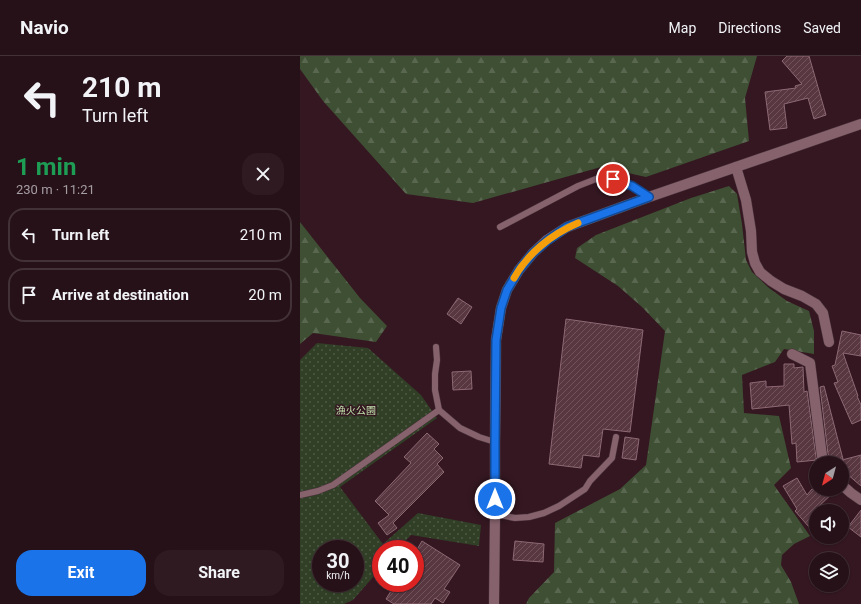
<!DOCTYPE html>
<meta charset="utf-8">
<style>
:root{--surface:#271119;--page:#2f1a22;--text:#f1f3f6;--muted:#a49da2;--line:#433138;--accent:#1a73e8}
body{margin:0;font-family:Roboto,"Noto Sans JP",sans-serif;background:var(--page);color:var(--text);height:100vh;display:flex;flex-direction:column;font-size:15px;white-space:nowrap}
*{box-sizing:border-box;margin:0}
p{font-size:13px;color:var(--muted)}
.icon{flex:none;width:22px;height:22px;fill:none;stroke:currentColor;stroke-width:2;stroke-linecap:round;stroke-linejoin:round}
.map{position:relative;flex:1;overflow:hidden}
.details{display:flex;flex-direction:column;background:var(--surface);width:300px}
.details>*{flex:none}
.hud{background:#271119;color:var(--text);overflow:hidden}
.needle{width:26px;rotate:216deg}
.controls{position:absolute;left:509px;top:400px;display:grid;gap:8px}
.controls a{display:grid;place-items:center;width:40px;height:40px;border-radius:50%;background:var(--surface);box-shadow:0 1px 3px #0004,0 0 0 1px var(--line);font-size:20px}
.speed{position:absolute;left:12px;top:484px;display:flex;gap:8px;font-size:20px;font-weight:700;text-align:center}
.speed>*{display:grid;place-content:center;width:52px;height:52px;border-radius:50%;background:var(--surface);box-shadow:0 1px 3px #0004,0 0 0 1px var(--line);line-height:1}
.speed small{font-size:10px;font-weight:400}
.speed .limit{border:6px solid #d22;background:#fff;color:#111}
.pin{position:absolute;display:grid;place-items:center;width:34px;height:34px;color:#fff;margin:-17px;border:2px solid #fff;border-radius:50%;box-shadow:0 1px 4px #0007}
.me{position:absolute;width:44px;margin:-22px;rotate:0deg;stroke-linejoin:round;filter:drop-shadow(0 0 3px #0008)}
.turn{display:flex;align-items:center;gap:14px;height:84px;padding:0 16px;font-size:18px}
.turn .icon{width:52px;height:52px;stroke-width:2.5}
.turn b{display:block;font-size:28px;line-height:34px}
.round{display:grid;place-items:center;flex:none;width:42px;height:42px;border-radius:16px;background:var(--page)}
.head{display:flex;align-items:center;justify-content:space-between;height:68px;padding:0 16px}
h1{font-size:24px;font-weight:700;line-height:30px;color:#1e9e55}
.button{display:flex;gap:8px;margin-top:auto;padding:8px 16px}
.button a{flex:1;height:46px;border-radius:16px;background:var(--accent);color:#fff;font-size:16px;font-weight:700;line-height:46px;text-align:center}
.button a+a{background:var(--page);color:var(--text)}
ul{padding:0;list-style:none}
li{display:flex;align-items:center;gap:12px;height:54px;margin:0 8px 6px;padding:0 8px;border:2px solid var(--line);border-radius:16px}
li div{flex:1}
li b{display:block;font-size:15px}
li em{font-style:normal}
header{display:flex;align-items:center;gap:24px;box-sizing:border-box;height:56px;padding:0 20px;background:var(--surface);border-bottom:1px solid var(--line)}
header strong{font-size:19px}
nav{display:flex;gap:22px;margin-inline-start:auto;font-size:14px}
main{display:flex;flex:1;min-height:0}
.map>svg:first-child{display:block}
.forest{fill:url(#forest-firs)}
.park{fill:url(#park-dots);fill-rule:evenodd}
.building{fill:url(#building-hatch);stroke:#8d6974}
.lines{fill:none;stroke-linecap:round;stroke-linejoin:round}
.service-casing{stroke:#4a333b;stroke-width:7}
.minor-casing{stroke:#4a333b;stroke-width:11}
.tertiary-casing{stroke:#4a333b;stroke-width:11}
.service{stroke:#86626d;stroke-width:6}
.minor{stroke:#86626d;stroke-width:10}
.tertiary{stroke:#86626d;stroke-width:10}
.route-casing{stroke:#114b97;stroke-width:10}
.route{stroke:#1a73e8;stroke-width:7}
.slow{stroke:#f59e0b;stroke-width:7}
.labels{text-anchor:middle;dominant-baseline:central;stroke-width:3;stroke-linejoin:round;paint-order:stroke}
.park-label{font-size:10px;fill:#c1e2ac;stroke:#341721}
</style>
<header>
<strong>Navio</strong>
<nav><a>Map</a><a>Directions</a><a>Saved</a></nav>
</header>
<main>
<section class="details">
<div class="hud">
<div class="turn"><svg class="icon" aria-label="left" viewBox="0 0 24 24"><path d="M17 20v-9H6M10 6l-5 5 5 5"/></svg><div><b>210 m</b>Turn left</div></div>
</div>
<div class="head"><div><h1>1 min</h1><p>230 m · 11:21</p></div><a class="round"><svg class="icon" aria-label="close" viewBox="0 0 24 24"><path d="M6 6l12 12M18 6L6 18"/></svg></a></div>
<ul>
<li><svg class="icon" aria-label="left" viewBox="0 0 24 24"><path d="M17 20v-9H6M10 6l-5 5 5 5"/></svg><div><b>Turn left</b></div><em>210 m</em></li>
<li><svg class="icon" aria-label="arrive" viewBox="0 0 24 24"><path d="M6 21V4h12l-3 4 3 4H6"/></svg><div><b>Arrive at destination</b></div><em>20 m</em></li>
</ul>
<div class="button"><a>Exit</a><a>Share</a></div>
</section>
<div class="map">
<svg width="561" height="548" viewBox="0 0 561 548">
<defs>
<pattern id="forest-firs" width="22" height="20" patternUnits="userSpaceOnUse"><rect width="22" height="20" fill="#3e4f33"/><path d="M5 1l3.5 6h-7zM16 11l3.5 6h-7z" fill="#5a6750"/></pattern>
<pattern id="park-dots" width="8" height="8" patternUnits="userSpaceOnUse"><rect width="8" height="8" fill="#303f26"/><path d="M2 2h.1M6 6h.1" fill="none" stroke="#4e5a44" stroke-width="1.8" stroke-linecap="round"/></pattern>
<pattern id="building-hatch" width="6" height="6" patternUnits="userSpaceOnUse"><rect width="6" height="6" fill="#583741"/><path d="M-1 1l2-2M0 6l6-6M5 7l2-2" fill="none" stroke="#70535b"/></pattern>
</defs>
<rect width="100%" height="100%" fill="#341721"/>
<g class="forest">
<polygon points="0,0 457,0 445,42 449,85 346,121 301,111 173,147 106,138 23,45 0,13"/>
<polygon points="429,130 437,138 442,168 446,204 452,216 469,232 487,245 509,255 514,275 514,298 484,293 475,306 442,319 444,357 479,360 491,412 474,429 510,480 494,488 482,499 481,509 491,526 499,548 226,548 229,542 254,516 255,467 320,433 346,409 365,275 342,251 318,230 275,202 277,192 296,179 391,142"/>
<polygon points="0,166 60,242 87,270 76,286 13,277 0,288"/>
</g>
<path class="park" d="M17,287L68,292L121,339L137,362L40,431L83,488L118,457L181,469L179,490L111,479L98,493H81V512L53,544L44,548H0V304ZM21,493H55V527H21Z"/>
<g class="building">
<polygon points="487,0 509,0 526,59 514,63 508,42 484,48 487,72 470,74 465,36 496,32 495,30 502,28 482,5"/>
<polygon points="158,242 172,251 161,268 147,258"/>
<polygon points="266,263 343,274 330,376 303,373 299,401 283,399 281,412 249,408"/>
<polygon points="542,275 561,279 561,300 543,297 558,340 557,340 561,349 561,364 552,368 534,327 538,326 532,310 535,309"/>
<polygon points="484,308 494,308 494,312 503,311 504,336 507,335 516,401 517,404 497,406 496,387 492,388 489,349 452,353 450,327 466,325 466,331 484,330"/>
<polygon points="171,315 172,333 153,334 152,316"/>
<polygon points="524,330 539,388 543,403 531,403 528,398 520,331"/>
<polygon points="127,377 139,388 134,393 143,402 137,408 144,416 93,467 97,472 87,479 78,467 89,459 75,445 111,407 104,401"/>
<polygon points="325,381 339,383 336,404 322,402"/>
<polygon points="561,399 561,430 547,418 542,421 542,404"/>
<polygon points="497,422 507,439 512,433 537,433 516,453 516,465 509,471 495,455 497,453 483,430"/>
<polygon points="561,454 561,481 548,471"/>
<polygon points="122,485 160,509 144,533 150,536 143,547 135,542 131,548 94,548 86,543 96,527 115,527 115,497"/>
<polygon points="215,485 244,488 243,506 213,504"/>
</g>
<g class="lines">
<defs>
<g id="service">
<polyline points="200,171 278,130 296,123 313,123 332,130 349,141"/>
<polyline points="136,291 137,304 135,318 135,334 139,354 160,372 179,381 195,386"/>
<polyline points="0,439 18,435 33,429 139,354"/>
<polyline points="195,458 215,462 229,461 244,457 259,450 285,433 290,425 312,402 316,381"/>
</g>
<g id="minor">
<polyline points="436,111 446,144 451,175 452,196 455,207 460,216 471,225 484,233 502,240 516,248 523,257 529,286"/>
<polyline points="492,298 510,307 522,400 525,407"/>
<polyline points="542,429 551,437 561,444"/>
</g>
<polyline id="tertiary" points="194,548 195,458 195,386 196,284 201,252 207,234 219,214 233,197 247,184 267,171 349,141 561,68"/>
</defs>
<use href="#service" class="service-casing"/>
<use href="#minor" class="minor-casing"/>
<use href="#tertiary" class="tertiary-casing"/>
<use href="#service" class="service"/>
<use href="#minor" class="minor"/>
<use href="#tertiary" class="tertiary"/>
</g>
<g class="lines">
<defs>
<polyline id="route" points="195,443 195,386 196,284 201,252 207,234 219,214 233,197 248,184 267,171 349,141 332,130 313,123"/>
</defs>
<use href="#route" class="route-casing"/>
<use href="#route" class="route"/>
<path class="slow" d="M214,222C228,197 252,178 278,167"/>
</g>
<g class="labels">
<g class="park-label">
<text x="56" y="354">漁火公園</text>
</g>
</g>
</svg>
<div class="controls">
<a><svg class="needle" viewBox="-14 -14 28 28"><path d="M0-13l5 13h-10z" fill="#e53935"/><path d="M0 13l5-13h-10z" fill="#a49da2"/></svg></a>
<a><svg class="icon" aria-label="sound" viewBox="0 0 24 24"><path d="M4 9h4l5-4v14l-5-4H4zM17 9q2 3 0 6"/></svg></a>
<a><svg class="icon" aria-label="layers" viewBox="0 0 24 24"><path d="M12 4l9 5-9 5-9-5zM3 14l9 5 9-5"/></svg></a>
</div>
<div class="speed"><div>30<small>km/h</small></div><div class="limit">40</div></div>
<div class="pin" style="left:313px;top:123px;background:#d93025"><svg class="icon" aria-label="arrive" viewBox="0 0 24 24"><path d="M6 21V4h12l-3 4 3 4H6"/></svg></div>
<svg class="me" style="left:195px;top:443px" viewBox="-20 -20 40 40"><circle r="17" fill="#1a73e8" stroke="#fff" stroke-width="3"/><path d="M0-11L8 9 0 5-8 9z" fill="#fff"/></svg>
</div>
</main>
